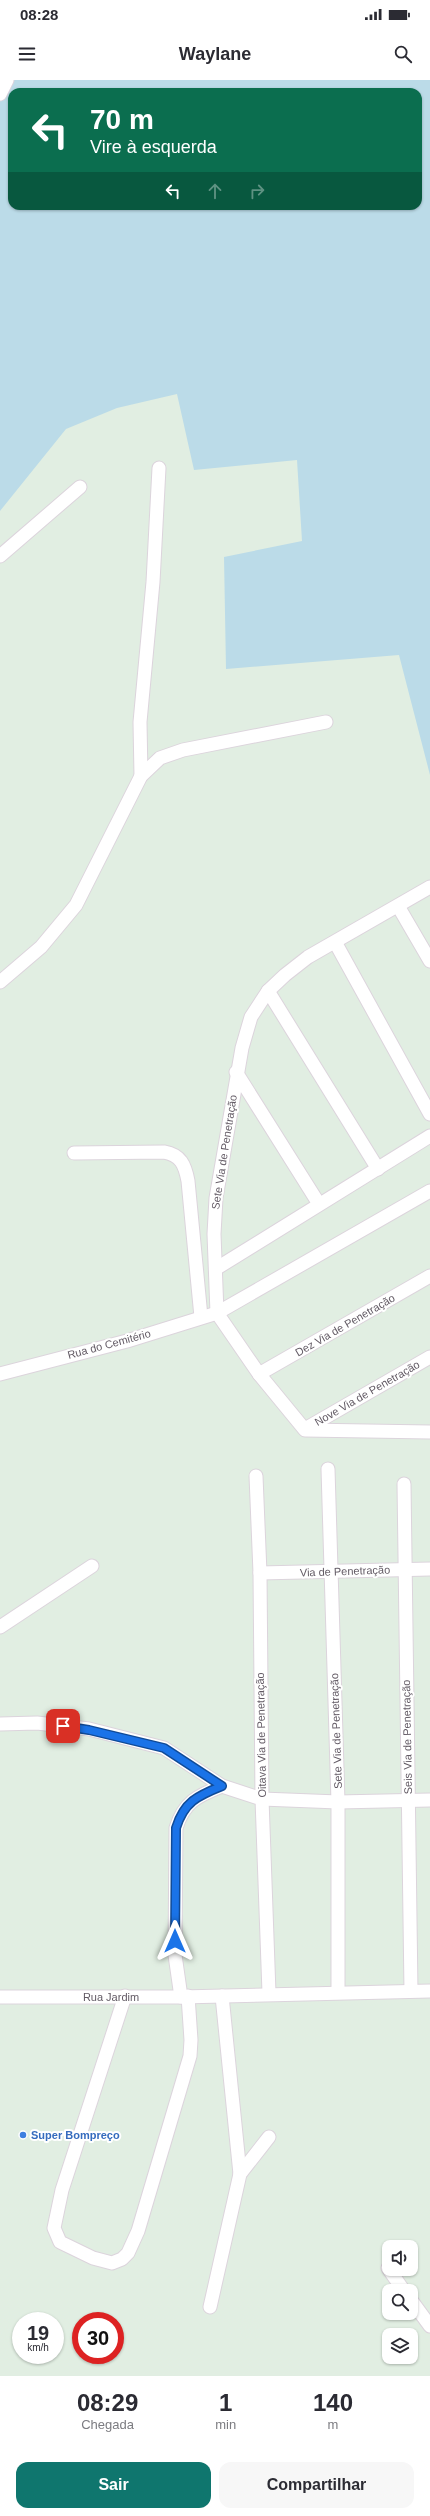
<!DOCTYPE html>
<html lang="pt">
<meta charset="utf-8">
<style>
:root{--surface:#fff;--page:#f7f7f7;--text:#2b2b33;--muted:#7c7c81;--accent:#0f766e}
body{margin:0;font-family:Helvetica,sans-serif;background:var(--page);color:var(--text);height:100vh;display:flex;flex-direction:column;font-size:15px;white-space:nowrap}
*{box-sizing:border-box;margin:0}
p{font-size:13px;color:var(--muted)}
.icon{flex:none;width:22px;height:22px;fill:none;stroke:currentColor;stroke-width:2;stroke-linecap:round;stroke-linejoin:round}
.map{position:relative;height:2296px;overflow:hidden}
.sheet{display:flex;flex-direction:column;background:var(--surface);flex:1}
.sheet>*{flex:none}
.top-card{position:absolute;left:8px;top:8px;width:414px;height:122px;border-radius:12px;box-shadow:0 1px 3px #0004;background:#0b6e4f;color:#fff;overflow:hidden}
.controls{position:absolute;left:382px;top:2160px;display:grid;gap:8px}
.controls a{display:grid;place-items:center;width:36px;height:36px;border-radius:8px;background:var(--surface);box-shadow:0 1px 3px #0004;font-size:20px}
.speed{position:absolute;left:12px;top:2232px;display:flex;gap:8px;font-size:20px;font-weight:700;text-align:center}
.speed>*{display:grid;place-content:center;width:52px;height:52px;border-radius:50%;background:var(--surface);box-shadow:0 1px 3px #0004;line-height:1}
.speed small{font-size:10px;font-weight:400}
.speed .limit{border:6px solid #d22;background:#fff;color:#111}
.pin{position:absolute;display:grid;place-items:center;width:34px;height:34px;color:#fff;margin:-17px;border-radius:8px;box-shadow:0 2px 6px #0006}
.me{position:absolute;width:44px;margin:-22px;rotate:0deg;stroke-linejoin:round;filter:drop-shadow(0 0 3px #0008)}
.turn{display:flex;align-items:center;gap:14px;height:84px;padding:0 16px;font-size:18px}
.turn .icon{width:52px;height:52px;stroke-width:2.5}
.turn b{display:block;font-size:28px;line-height:34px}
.lanes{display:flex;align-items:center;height:38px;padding:0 16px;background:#0003;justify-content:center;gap:20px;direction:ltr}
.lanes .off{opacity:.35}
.eta{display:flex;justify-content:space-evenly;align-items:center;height:68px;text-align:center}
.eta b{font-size:24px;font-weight:800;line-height:28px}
.button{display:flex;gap:8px;margin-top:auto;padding:8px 16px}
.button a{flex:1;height:46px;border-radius:12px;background:var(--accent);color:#fff;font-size:16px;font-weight:800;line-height:46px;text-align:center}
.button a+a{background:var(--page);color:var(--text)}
.status{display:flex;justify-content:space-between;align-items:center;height:28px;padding:0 20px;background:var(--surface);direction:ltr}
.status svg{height:11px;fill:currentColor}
header{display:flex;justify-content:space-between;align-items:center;height:52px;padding:0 16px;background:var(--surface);font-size:18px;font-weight:800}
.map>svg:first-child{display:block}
.green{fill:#bbdbe8;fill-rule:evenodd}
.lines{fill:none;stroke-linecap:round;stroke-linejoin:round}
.street-casing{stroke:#dcd4dc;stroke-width:15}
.street{stroke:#fff;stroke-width:13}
.route-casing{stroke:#114b97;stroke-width:10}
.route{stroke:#1a73e8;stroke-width:7}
.shop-dot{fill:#3f7fe0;stroke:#fff;stroke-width:1.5}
.labels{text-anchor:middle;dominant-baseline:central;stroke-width:4;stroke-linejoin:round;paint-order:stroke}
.street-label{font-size:11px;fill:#625a64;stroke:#fff}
.shop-label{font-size:11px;font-weight:bold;fill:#366cbe;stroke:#fff;text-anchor:start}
</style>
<div class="status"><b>08:28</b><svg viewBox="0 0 49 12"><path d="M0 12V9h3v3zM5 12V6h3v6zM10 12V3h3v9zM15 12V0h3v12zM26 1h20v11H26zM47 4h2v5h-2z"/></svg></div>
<header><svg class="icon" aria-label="menu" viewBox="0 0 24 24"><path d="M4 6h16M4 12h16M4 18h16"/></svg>Waylane<svg class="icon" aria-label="search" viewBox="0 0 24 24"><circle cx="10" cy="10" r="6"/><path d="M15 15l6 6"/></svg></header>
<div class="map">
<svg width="430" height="2296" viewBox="0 0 430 2296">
<rect width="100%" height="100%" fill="#e1eee2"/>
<path class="green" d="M0,0H430V695L399,575L226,589L224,477L302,461L297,380L194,390L177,314L117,328L66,349L0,431ZM12,12H418V126H12Z"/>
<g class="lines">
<defs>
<g id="street">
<polyline points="0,14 7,0"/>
<polyline points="0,476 80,407"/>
<polyline points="141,696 140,642 153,502 159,388"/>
<polyline points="430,807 308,877 285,895 268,911 251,937 242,968 216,1118 214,1154 217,1233 259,1294 305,1350 430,1352"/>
<polyline points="398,826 430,881"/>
<polyline points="335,862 430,1034"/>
<polyline points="0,902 41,867 76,825 141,696 160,678 183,670 326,642"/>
<polyline points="268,911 378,1089"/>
<polyline points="236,992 319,1124"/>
<path d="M74,1073L164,1072C181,1075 185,1085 188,1101L201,1237"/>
<polyline points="217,1188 430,1056"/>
<polyline points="0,1294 127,1261 217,1233 430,1111"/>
<polyline points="259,1294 430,1196"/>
<polyline points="305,1349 430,1277"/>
<polyline points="328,1389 338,1722 338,1912"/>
<polyline points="256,1396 260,1493 262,1719 269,1913"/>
<polyline points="404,1404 411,1911"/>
<polyline points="260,1493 430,1489"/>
<polyline points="0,1547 92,1486"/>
<polyline points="0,1644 37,1643 89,1649 164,1668 222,1706 262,1719 338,1722 430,1720"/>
<polyline points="125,1916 62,2110 54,2148 60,2162 93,2178 112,2183 122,2179 128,2173 138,2151 190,1976 191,1960 188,1916"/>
<polyline points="222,1916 240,2094"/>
<polyline points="0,1917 181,1917 430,1911"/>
<path d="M181,1917L175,1875L176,1748C184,1722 197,1716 222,1706"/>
<polyline points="388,2188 404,2211"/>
<polyline points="411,2220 430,2246"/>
<polyline points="210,2227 240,2094 269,2057"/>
</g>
</defs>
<use href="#street" class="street-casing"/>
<use href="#street" class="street"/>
</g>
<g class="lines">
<defs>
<path id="route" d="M63,1646L89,1650L164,1668L222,1706C197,1716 184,1722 176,1748L175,1861"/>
</defs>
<use href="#route" class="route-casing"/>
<use href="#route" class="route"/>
</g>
<circle class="shop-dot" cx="23" cy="2055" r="4"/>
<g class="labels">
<g class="street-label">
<text transform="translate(224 1072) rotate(-81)">Sete Via de Penetração</text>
<text transform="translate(345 1245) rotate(-30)">Dez Via de Penetração</text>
<text transform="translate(109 1264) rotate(-15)">Rua do Cemitério</text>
<text transform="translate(367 1313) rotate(-30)">Nove Via de Penetração</text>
<text transform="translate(345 1491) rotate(-2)">Via de Penetração</text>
<text transform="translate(336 1651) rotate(-92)">Sete Via de Penetração</text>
<text transform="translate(261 1655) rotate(-91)">Oitava Via de Penetração</text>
<text transform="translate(407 1657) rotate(-91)">Seis Via de Penetração</text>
<text x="111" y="1917">Rua Jardim</text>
</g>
<g class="shop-label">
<text x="31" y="2055">Super Bompreço</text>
</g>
</g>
</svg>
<div class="controls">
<a><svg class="icon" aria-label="sound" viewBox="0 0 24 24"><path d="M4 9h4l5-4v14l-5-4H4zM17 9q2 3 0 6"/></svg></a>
<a><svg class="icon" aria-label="search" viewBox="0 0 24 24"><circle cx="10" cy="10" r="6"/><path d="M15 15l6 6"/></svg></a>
<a><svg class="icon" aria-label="layers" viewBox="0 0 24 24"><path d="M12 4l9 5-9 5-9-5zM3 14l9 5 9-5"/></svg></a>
</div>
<div class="speed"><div>19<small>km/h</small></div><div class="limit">30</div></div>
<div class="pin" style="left:63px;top:1646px;background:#d93025"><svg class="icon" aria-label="arrive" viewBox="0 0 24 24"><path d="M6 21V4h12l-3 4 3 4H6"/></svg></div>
<svg class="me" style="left:175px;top:1861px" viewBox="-20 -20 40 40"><path d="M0-17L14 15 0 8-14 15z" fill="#1a73e8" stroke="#fff" stroke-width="4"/></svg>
<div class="top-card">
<div class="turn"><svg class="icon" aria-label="left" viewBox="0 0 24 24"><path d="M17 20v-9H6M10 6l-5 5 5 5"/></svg><div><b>70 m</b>Vire à esquerda</div></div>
<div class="lanes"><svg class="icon" aria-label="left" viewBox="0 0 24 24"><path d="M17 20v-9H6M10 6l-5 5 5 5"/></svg><svg class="icon off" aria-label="ahead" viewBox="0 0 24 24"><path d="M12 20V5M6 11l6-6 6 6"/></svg><svg class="icon off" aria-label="right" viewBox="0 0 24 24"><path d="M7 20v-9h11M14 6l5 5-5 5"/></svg></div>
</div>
</div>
<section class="sheet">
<div class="eta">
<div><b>08:29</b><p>Chegada</p></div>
<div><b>1</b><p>min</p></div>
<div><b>140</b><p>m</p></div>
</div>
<div class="button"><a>Sair</a><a>Compartilhar</a></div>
</section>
